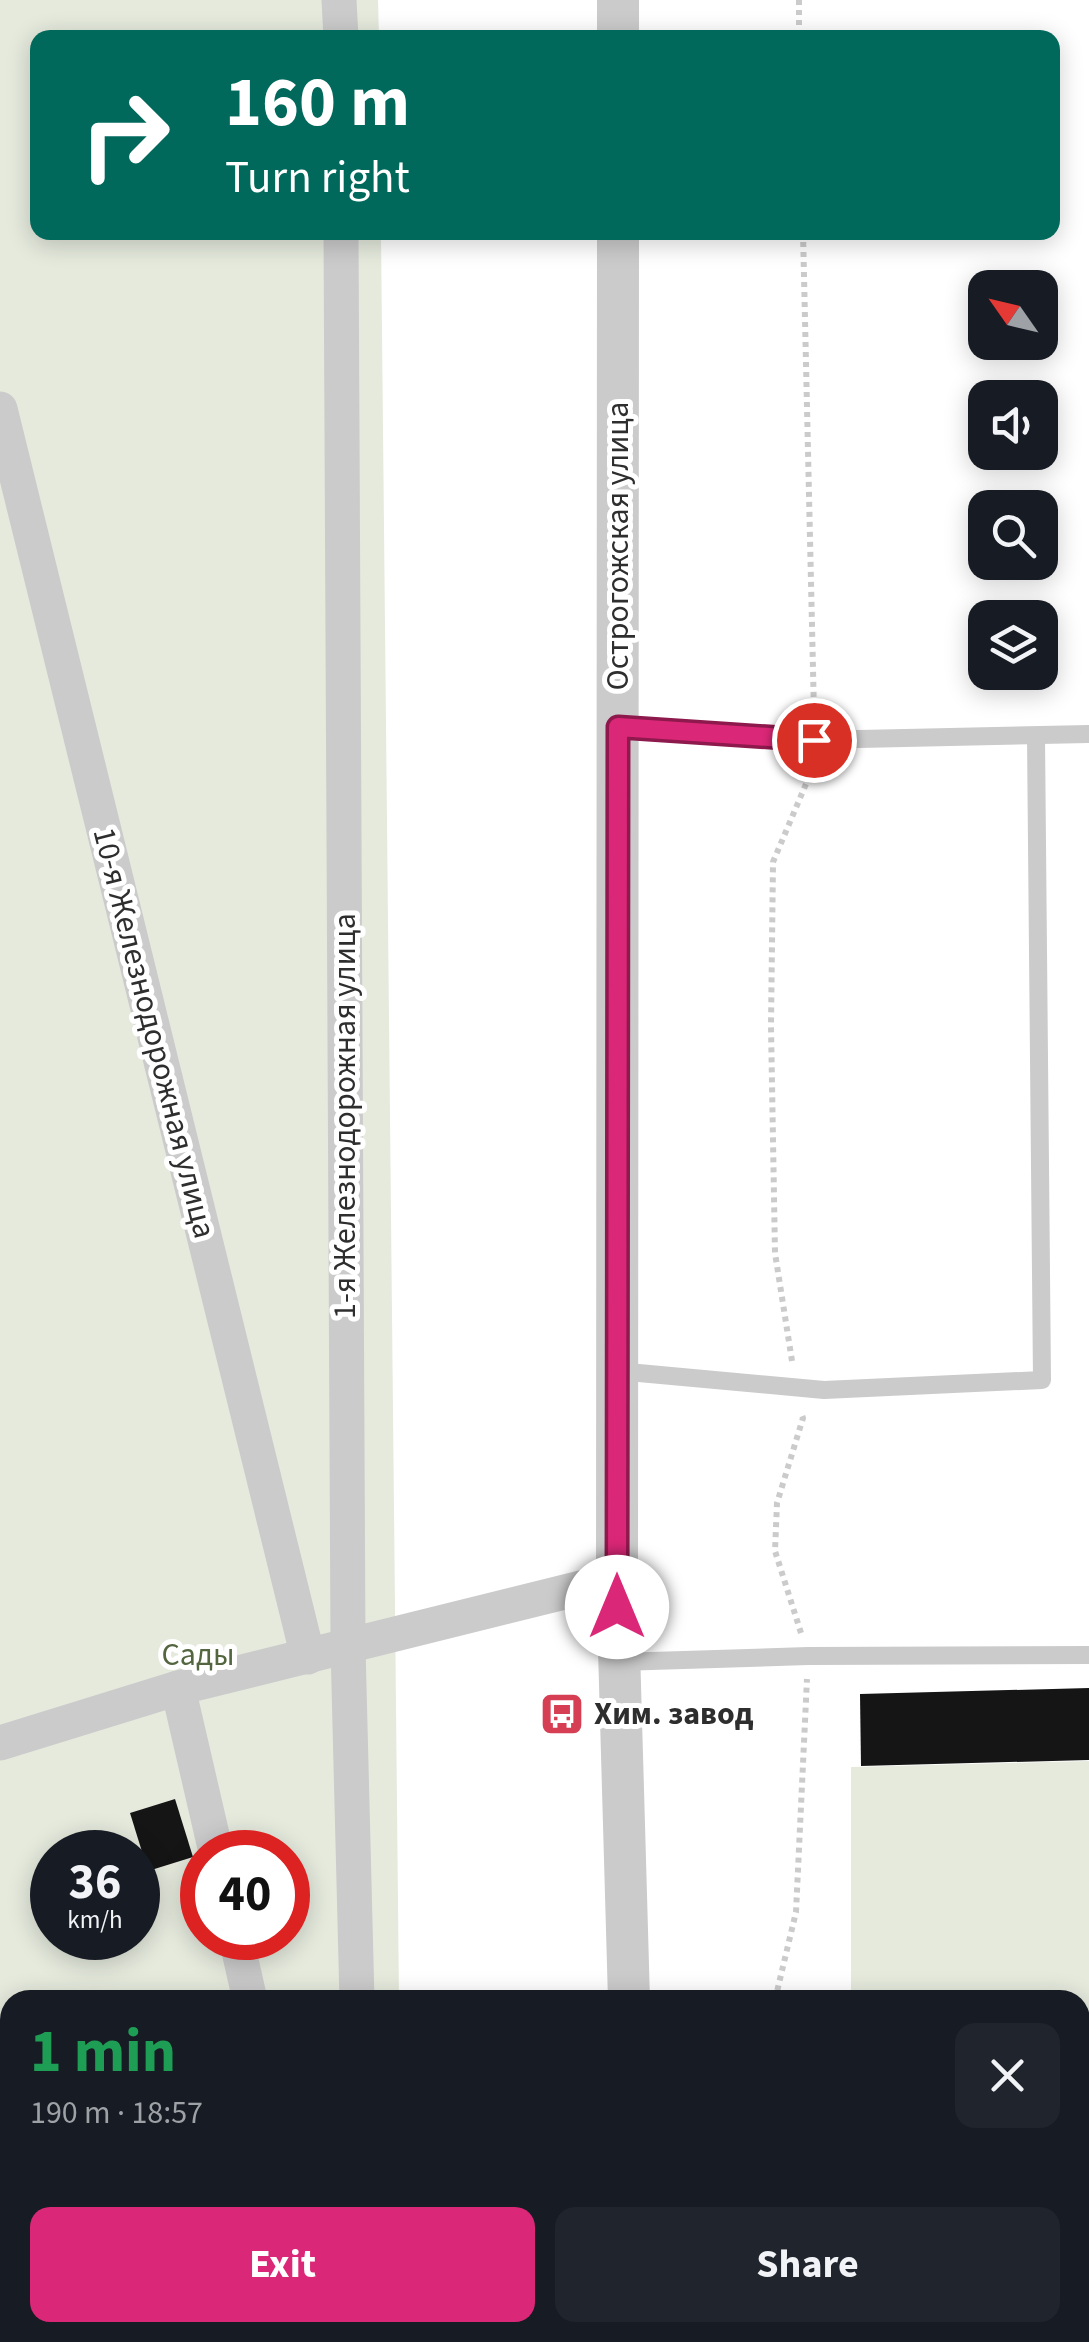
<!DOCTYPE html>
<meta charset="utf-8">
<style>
:root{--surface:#171b24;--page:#20242c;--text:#f1f3f6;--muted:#9ea1a6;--accent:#db2777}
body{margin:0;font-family:"Source Sans 3",sans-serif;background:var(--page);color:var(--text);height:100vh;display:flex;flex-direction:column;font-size:38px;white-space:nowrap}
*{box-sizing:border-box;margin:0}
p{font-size:32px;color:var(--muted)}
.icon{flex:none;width:55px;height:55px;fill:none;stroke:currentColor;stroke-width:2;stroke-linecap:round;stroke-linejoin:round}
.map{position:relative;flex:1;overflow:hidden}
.panel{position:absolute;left:0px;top:1990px;width:1090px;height:352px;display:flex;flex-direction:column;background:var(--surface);border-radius:30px 30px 0 0;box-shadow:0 5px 25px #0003}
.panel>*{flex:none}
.top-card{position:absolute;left:30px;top:30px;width:1030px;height:210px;border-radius:20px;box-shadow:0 5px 25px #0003;background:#00695c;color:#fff;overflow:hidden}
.needle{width:65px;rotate:304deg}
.controls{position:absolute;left:968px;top:270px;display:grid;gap:20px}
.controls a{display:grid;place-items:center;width:90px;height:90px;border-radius:20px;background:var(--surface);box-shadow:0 5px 25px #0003;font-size:50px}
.speed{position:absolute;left:30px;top:1830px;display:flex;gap:20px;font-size:50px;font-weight:700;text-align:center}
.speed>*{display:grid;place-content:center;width:130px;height:130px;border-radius:50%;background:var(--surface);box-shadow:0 5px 25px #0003;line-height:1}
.speed small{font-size:25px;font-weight:400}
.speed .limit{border:15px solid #d22;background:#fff;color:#111}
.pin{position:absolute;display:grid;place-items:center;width:85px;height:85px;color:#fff;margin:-42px;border:5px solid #fff;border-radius:50%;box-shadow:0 2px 10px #0007}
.me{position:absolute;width:110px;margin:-55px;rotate:0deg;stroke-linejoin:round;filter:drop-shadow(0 0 8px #0008)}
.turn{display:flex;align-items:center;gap:35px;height:210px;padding:0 30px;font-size:45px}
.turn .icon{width:130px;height:130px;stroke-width:2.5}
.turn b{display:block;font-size:70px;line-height:85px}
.round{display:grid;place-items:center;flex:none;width:105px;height:105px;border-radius:20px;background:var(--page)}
.headline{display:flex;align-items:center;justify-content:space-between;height:170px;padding:0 30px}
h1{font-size:60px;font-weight:700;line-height:75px;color:#1e9e55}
.action{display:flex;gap:20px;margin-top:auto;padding:20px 30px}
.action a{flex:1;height:115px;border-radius:20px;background:var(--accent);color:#fff;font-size:40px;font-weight:700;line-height:115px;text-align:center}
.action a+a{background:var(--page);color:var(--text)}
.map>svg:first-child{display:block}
.green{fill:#e5eadd;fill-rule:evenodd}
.building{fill:#151515}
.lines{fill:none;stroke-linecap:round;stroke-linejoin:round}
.path{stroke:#cbcbcb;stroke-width:6;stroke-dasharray:5 5;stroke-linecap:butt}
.service{stroke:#cbcbcb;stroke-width:18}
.minor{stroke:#cbcbcb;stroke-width:35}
.tertiary{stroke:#cbcbcb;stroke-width:42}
.route-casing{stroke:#8e194d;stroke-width:25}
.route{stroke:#db2777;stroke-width:18}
.labels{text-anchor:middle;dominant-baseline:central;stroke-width:10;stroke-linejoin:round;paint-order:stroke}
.street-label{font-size:32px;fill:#2e2e2e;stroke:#fff}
.park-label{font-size:32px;fill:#54663f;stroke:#fff}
.poi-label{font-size:32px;font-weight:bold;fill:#2e2e2e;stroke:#fff;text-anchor:start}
</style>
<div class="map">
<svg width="1089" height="2342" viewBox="0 0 1089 2342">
<rect width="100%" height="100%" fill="#fff"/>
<g class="green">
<path d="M0,0H378L379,37L38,38V232L381,233L399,2000H10V2332H402V2342H0ZM52,1852H138V1938H52ZM202,1852H288V1938H202Z"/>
<polygon points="1089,1761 1089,2063 1080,2064 1080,2000 851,2000 851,1767"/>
<rect x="683" y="2333" width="162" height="9"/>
</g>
<g class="building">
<polygon points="1089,1688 1089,1760 861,1766 860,1694"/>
<polygon points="175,1799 193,1857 148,1871 130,1813"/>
<polygon points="257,2332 292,2332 293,2342 258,2342"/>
</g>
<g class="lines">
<g class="path">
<polyline points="799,0 799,38"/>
<polyline points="803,232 814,713"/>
<polyline points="792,1361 775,1253 771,1026 773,862 806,784 820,767"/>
<polyline points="801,1633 775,1551 777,1503 803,1418 801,1413"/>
<polyline points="775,2000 796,1912 807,1679"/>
<polyline points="833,2342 833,2332"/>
</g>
<g class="service">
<polyline points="618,727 814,740 1089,734"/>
<polyline points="617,1371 824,1390 1042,1380 1036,737"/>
<polyline points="619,1662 808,1656 1089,1655"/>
<polyline points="1080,2087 1089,2087"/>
</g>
<g class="minor">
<polyline points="339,0 341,38"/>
<polyline points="341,232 348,1647 357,2000"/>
<polyline points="0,409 308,1657"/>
<polyline points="178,1688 216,1852"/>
<polyline points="0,1743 178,1688 617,1579"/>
<polyline points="236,1938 250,2000"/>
<polyline points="366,2332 366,2342"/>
</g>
<g class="tertiary">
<polyline points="618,38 618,0"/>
<polyline points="618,232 617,1579 629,2000"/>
<polyline points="635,2332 635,2342"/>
</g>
</g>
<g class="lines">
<defs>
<polyline id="route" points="617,1607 618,727 814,740"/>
</defs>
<use href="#route" class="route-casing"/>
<use href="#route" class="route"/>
</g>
<defs>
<symbol id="bus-square" viewBox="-11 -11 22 22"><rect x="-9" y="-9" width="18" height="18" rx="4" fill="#d63f53" stroke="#fff"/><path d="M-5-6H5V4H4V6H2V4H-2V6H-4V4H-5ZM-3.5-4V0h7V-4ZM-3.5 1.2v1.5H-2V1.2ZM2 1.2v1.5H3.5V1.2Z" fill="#fff"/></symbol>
</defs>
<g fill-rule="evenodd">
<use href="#bus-square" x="537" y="1689" width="50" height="50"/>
</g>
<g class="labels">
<g class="street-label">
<text transform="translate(618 546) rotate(-90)">Острогожская улица</text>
<text transform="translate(154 1033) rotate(76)">10-я Железнодорожная улица</text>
<text transform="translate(345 1116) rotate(-90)">1-я Железнодорожная улица</text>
</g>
<g class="park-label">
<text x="198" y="1655">Сады</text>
</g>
<g class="poi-label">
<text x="594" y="1714">Хим. завод</text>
</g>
</g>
</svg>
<div class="controls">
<a><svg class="needle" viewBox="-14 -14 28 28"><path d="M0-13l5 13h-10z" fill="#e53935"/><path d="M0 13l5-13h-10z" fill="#9ea1a6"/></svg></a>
<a><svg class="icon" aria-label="sound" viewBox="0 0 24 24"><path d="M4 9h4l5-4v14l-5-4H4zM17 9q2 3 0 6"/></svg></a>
<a><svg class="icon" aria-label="search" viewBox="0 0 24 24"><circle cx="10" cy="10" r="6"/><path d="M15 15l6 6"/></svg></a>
<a><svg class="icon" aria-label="layers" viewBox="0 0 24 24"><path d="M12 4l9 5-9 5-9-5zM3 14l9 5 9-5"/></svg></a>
</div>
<div class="speed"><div>36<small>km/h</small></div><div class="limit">40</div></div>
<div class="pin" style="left:814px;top:740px;background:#d93025"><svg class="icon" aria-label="arrive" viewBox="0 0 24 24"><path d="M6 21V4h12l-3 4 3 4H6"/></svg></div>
<svg class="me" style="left:617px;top:1607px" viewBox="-20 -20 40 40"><circle r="19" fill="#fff"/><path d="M0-13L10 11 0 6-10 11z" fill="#db2777"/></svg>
<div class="top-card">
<div class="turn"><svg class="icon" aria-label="right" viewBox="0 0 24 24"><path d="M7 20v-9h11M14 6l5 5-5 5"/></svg><div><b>160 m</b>Turn right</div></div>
</div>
<section class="panel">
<div class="headline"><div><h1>1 min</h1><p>190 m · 18:57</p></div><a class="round"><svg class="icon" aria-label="close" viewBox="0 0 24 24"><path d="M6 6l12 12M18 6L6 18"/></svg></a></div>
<div class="action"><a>Exit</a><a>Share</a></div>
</section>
</div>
